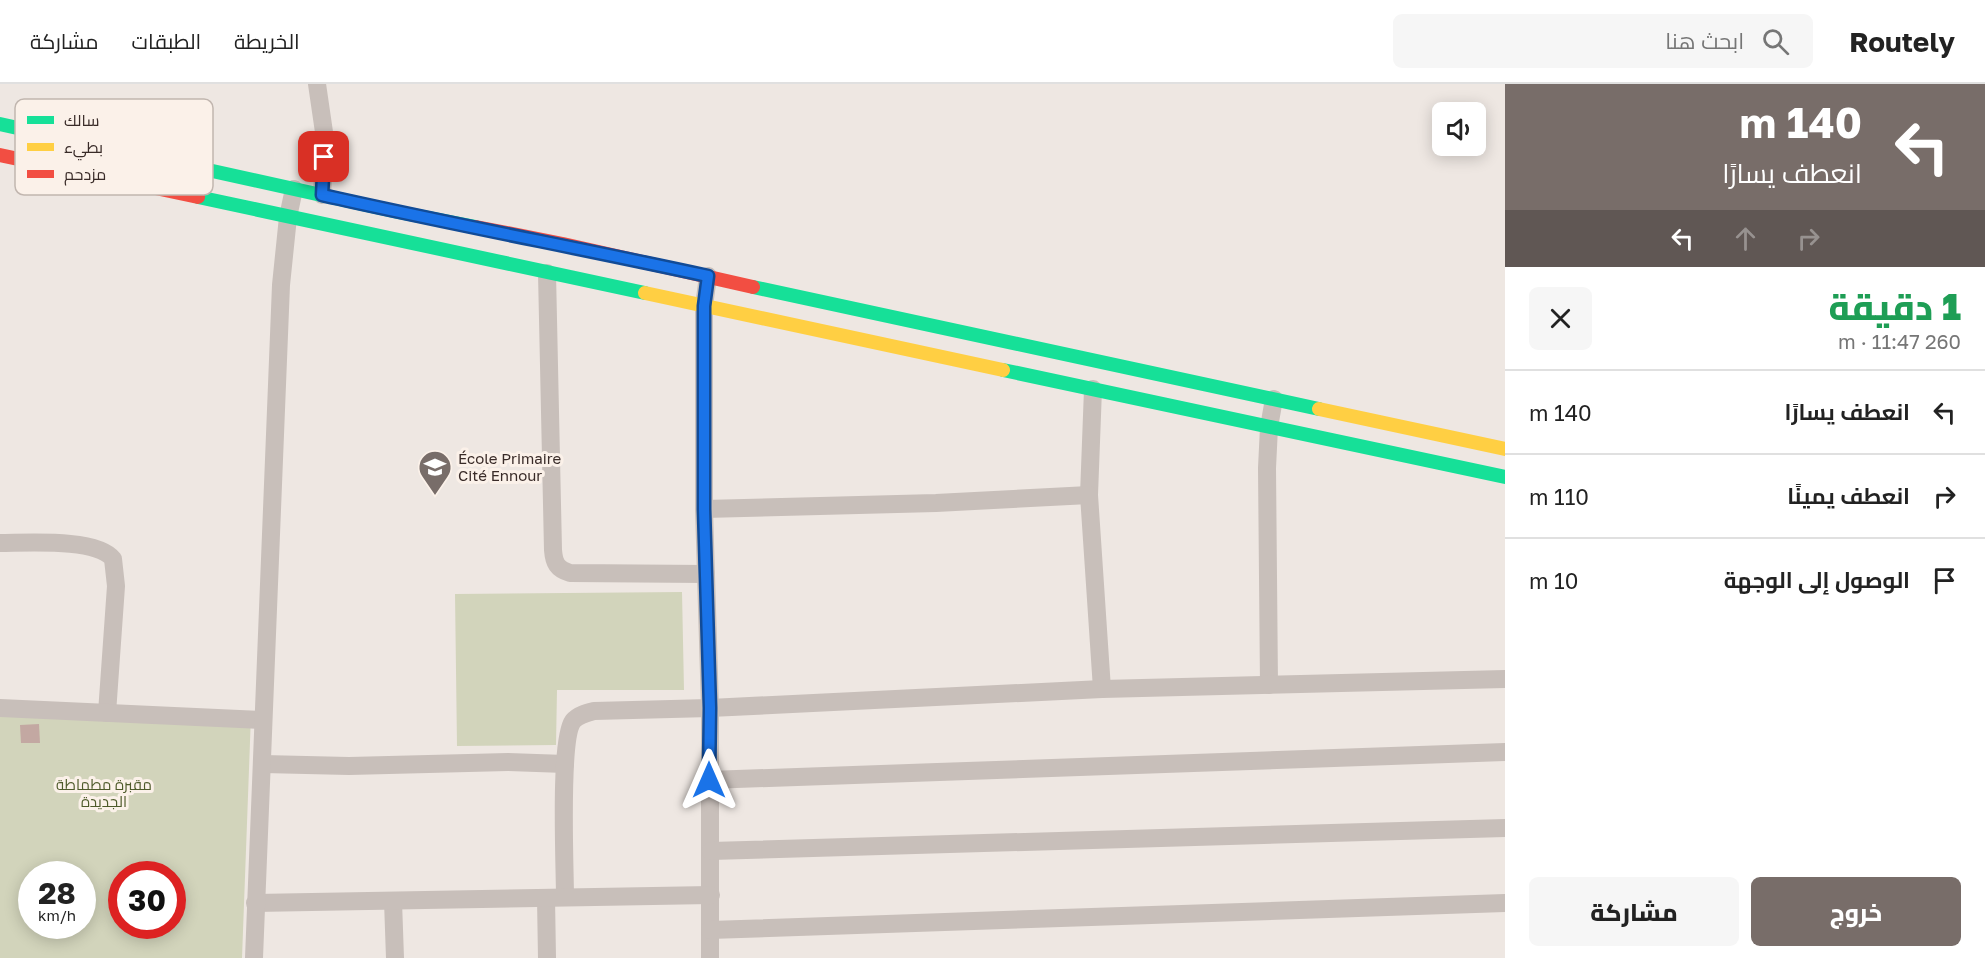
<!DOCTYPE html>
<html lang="ar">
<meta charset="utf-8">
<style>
:root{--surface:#fff;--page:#f6f6f6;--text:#222;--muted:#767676;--line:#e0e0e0;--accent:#786d69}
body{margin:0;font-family:"Golos Text",Cairo,sans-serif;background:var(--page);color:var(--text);direction:rtl;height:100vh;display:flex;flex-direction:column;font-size:22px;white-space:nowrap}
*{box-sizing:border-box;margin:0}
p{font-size:20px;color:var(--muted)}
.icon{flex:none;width:33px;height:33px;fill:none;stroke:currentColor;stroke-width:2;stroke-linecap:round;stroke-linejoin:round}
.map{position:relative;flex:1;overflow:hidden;direction:ltr}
.side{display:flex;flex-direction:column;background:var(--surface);width:480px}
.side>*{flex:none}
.guide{background:#786d69;color:#fff;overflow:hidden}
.tools{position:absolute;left:1432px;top:18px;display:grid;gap:12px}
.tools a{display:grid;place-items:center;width:54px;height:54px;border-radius:9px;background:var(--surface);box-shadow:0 3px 15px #0003;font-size:30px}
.speed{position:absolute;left:18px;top:777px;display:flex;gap:12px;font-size:30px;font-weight:700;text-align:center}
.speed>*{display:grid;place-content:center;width:78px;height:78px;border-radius:50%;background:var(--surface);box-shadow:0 3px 15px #0003;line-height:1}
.speed small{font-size:15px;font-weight:400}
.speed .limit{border:9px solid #d22;background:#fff;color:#111}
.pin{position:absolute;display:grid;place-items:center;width:51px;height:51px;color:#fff;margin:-26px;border-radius:12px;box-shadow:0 3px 9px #0006}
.me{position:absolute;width:66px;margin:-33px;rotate:0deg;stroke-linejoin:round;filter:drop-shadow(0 0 4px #0008)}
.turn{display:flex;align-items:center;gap:21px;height:126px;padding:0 24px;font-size:27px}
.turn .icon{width:78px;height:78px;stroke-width:2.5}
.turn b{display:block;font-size:42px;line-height:51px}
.lanes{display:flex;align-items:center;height:57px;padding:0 24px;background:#0003;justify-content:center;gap:30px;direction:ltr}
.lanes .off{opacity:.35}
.round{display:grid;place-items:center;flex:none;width:63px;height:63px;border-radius:9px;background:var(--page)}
.overview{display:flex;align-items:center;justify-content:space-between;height:102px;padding:0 24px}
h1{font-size:36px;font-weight:800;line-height:45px;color:#1e9e55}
.action{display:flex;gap:12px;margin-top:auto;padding:12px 24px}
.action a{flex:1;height:69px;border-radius:9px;background:var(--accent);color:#fff;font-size:24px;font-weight:800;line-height:69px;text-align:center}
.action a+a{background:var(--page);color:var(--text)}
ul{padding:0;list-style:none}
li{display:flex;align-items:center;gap:18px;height:84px;padding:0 24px;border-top:2px solid var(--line)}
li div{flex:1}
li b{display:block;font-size:22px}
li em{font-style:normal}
header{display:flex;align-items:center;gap:36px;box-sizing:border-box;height:84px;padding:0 30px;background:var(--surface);border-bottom:2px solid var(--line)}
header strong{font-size:28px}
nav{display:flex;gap:33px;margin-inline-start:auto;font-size:21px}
.search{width:420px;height:54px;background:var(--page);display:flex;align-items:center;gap:15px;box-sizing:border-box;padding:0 21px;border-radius:9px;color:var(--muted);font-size:22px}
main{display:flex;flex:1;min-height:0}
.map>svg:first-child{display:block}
.green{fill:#d2d4bb;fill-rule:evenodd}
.building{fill:#c3a8a2}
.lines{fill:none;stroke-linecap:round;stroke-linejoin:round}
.street{stroke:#c8bfba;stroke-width:18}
.fast{stroke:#16e098;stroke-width:14}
.slow{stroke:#ffcf43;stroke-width:14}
.jam{stroke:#f24e42;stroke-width:14}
.route-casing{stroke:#114b97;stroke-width:15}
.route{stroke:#1a73e8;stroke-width:10}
.labels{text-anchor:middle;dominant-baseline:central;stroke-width:6;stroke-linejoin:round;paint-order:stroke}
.poi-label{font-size:15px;fill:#392b28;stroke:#fbf1e9;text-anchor:start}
.park-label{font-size:15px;fill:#4e5a2a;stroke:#fbf1e9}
.key{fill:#fbf1e9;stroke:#c1b6af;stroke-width:1.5}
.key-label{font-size:16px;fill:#392b28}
</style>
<header>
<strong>Routely</strong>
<div class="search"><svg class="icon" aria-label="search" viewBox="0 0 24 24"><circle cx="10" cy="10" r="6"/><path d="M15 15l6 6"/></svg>ابحث هنا</div>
<nav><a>الخريطة</a><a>الطبقات</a><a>مشاركة</a></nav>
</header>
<main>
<section class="side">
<div class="guide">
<div class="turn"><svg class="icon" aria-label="left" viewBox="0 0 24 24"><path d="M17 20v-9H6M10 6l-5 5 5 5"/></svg><div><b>140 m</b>انعطف يسارًا</div></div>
<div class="lanes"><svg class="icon" aria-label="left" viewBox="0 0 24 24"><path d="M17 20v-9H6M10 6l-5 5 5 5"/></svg><svg class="icon off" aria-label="ahead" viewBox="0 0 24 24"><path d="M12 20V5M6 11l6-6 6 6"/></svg><svg class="icon off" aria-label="right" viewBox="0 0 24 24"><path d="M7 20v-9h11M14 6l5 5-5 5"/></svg></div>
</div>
<div class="overview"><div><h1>1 دقيقة</h1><p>260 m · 11:47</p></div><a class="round"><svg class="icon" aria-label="close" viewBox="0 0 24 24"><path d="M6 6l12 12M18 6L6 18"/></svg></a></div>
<ul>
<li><svg class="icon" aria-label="left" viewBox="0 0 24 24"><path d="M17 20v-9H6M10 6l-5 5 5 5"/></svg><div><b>انعطف يسارًا</b></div><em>140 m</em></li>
<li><svg class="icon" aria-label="right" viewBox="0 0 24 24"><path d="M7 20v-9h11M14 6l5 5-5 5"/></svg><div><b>انعطف يمينًا</b></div><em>110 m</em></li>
<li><svg class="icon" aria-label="arrive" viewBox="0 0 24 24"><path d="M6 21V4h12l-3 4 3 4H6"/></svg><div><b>الوصول إلى الوجهة</b></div><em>10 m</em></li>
</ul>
<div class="action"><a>خروج</a><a>مشاركة</a></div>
</section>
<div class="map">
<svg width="1505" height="874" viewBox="0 0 1505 874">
<rect width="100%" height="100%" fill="#eee7e2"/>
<g class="green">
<polygon points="682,508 684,606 557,606 556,661 457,662 455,510"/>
<path d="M0,619L251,631L242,874H0ZM32,790H82V842H32ZM122,790H172V842H122Z"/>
</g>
<polygon class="building" points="39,640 40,659 21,659 20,641"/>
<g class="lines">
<g class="street">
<polyline points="317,0 325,55 322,111"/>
<path d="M547,189L553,466C554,479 557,485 570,489L706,490"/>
<polyline points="708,192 704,222 704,425 710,624 710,874"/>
<polyline points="1089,411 1093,305"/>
<polyline points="704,425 936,419 1089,411 1102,605"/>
<path d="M0,459C27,459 97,454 113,475L116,502L107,629"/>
<polyline points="1269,601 1267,384 1269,343 1274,315"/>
<polyline points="0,624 263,636"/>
<polyline points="263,680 349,682 508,678 565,680"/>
<polyline points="709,696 1505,668"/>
<polyline points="711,767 1505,744"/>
<path d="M565,813C565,784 559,656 573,637C578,631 586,629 594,627L710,624L1102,605L1505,595"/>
<polyline points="546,814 547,874"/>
<polyline points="393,817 395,874"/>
<polyline points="255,819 711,811"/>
<polyline points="710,846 1505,819"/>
<polyline points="254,874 281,201 288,133 294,105"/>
</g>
<g class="fast">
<polyline points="0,40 398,128 476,143"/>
<polyline points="198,113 645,209"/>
<polyline points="753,203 1319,325"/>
<polyline points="1003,286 1505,393"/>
</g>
<g class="slow">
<polyline points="645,209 1003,286"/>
<polyline points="1319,325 1505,365"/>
</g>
<g class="jam">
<polyline points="0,71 198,113"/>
<polyline points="476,143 563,160 753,203"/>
</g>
</g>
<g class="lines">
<defs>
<path id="route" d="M324,73L322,111C450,140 579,164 708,192L704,222V425L710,624L709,696"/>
</defs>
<use href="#route" class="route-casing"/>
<use href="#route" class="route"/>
</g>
<defs>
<symbol id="school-pin" viewBox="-11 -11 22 30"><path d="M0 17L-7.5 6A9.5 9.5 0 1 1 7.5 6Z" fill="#786d69" stroke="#fbf1e9"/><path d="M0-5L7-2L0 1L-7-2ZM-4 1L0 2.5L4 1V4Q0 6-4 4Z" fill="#fff"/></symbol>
</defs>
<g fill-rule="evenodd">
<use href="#school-pin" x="416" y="364" width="38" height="52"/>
</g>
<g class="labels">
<g class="poi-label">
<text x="458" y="374">École Primaire<tspan x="458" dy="17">Cité Ennour</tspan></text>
</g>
<g class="park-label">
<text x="104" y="700">مقبرة مطماطة<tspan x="104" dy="17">الجديدة</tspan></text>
</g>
</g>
<rect x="15" y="15" width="198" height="96" rx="9" class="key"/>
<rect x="27" y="32" width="27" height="8" fill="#16e098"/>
<rect x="27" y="59" width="27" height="8" fill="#ffcf43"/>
<rect x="27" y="86" width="27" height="8" fill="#f24e42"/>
<g class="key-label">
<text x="64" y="42">سالك</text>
<text x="64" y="69">بطيء</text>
<text x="64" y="96">مزدحم</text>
</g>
</svg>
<div class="tools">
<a><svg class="icon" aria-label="sound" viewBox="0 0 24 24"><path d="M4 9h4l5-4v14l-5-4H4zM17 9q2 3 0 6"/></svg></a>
</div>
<div class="speed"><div>28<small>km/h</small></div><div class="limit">30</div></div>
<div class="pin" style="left:324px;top:73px;background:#d93025"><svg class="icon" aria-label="arrive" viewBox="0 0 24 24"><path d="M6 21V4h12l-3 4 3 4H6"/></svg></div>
<svg class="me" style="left:709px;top:696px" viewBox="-20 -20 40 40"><path d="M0-17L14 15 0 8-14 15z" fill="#1a73e8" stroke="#fff" stroke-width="4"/></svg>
</div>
</main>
